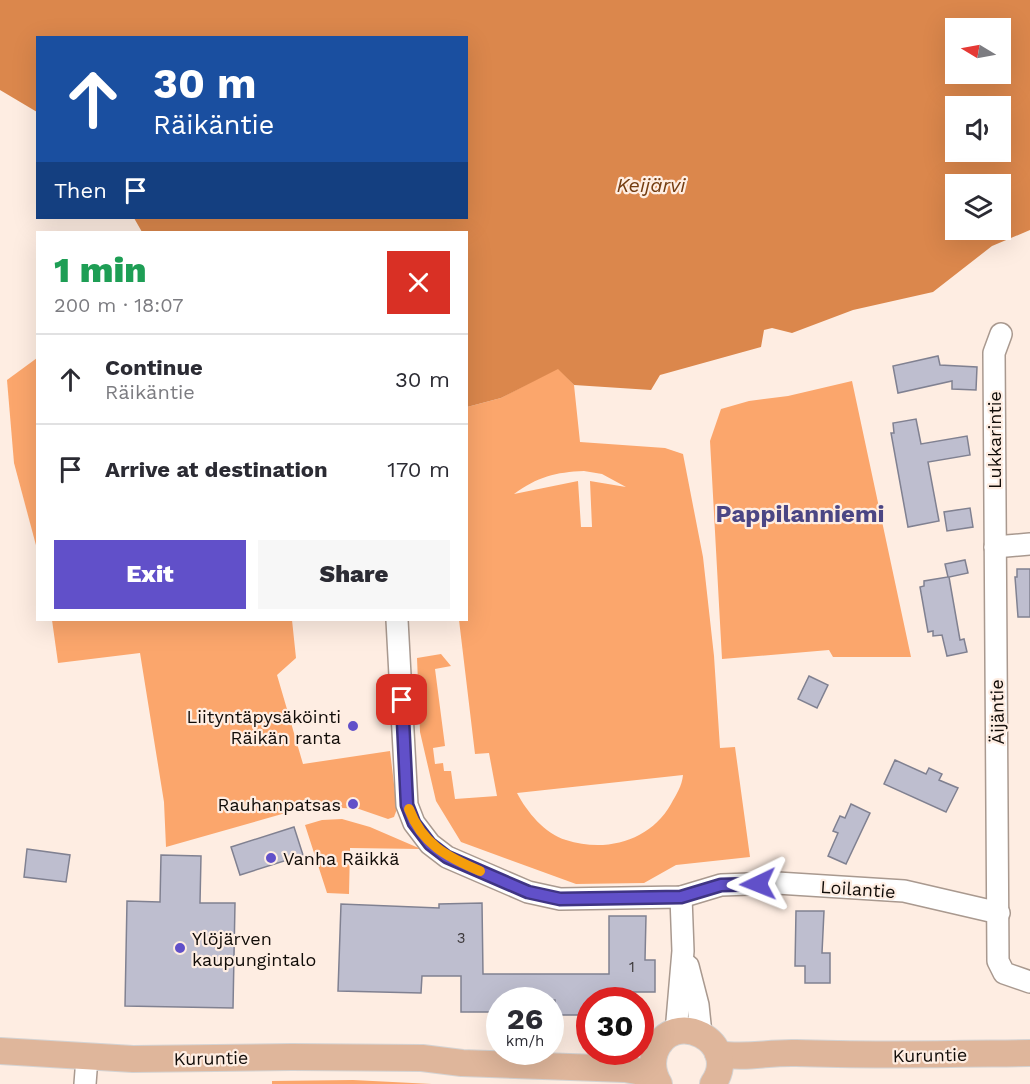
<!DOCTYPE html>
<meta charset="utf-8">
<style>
:root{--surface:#fff;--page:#f7f7f7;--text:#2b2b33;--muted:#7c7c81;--line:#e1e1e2;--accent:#6150c9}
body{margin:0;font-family:"Work Sans",sans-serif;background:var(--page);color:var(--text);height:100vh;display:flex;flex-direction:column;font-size:22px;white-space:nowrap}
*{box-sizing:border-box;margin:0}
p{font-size:20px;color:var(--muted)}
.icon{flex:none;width:33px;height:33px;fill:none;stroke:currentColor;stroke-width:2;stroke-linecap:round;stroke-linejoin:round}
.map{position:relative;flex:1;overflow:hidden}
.side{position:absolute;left:36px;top:231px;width:432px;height:390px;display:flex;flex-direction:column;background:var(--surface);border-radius:0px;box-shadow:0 6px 24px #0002}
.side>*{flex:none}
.hud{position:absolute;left:36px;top:36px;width:432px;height:183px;border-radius:0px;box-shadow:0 6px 24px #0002;background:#1a4fa0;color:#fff;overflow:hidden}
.needle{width:39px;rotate:280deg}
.tools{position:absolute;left:945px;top:18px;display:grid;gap:12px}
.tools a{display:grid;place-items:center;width:66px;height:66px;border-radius:0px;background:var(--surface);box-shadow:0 6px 24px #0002;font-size:30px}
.speed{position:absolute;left:486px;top:987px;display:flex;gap:12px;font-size:30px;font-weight:700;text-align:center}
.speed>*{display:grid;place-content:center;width:78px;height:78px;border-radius:50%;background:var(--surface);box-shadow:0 6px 24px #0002;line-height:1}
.speed small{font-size:15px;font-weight:400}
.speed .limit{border:9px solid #d22;background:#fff;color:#111}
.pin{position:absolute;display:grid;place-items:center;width:51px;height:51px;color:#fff;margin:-26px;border-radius:12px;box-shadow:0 3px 9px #0006}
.me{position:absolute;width:66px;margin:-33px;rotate:268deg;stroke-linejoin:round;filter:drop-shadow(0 0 4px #0008)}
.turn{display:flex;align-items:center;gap:21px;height:126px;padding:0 18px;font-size:27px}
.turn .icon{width:78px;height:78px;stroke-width:2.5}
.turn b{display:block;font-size:42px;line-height:51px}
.then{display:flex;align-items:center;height:57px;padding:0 18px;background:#0003;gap:12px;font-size:22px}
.round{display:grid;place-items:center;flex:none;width:63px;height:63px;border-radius:0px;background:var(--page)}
.headline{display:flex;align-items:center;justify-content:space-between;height:102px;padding:0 18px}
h1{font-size:36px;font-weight:800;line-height:45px;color:#1e9e55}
.button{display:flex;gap:12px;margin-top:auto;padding:12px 18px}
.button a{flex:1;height:69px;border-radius:0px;background:var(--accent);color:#fff;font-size:24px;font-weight:800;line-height:69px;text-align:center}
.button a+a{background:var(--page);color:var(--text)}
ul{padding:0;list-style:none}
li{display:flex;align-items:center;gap:18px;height:90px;padding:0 18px;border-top:2px solid var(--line)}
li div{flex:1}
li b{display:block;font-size:22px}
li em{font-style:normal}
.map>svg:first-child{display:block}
.green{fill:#fba66c;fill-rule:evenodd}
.water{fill:#db874c;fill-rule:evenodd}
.building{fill:#bebecf;stroke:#808191;stroke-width:1.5}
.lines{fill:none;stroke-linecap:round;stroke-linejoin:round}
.minor-casing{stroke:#a9998f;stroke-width:24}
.major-casing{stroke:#d4d3d3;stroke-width:28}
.minor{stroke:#fff;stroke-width:21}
.major{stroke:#dfb69b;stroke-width:26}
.route-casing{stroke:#3f3483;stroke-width:15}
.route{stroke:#6150c9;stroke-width:10}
.slow{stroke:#f59e0b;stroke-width:10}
.poi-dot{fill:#6150c9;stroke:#feede2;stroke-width:2}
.labels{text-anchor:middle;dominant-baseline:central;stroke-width:4.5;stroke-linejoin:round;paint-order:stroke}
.number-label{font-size:15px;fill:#3c383a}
.street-label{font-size:18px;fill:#110c08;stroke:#feede2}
.poi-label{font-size:18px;fill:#110c08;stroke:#feede2;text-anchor:end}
.water-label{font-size:20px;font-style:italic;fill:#743d11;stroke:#feede2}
.district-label{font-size:24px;font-weight:bold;fill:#4b4684;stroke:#feede2}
</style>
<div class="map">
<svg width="1030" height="1084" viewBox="0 0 1030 1084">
<rect width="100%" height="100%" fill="#feede2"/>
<g class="green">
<polygon points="37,358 37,549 14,463 7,380"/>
<path d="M558,368L574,385L580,442L665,448L683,454L703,557L714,656L720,748L735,747L750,857L676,865L644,883L576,884L461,842L436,801L420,732L417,658L441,654L451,666L435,669L445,746L433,748L435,764L443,763L444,771H451L455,799L497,796L489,753L475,754L459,620H466L467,407L501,398ZM584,471L602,474L626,487L590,481L592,527H581L578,481L514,494C537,477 556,472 584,471ZM683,775C682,786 676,795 671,804C650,841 606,853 566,840C545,834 527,812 517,793Z"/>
<polygon points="852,381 911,657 833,657 829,650 722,659 710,441 721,409 749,401 788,396"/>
<polygon points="52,620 292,620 296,658 277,675 303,764 390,751 397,809 394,817 388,819 359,809 310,806 166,847 164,802 140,653 58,663"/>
<polygon points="342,819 370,827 421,849 350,848 349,894 327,893 305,825 322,820"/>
<polygon points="353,1080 432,1084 272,1084 272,1081"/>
</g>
<path class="water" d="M0,0H1030V230L992,246L933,292L853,310L792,333L772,328L764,330L761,347L660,375L651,390L574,385L558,369L501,398L467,407L466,232H142L134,218H466V38H38L37,112L0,90ZM956,28H1000V74H956ZM956,106H1000V152H956ZM956,184H1000V230H956Z"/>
<g class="building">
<polygon points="938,356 940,365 977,367 976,390 952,389 952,381 898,393 893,366"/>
<polygon points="916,419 921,444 967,436 970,455 928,462 939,521 908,527 891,433 894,433 893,423"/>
<polygon points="970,508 973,527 947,531 944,512"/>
<polygon points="965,560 968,573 949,577 960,640 964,639 967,652 947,656 942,635 933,636 933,631 928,632 920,587 924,586 924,581 948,577 945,564"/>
<polygon points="1017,569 1030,569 1030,617 1018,617 1015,577 1017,577"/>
<polygon points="809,676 828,685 817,708 798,699"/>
<polygon points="895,760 926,774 929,768 942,774 939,780 958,788 946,812 884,784"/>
<polygon points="851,804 870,813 846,864 828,856 838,833 833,831 840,816 845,818"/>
<polygon points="294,827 303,855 240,875 231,847"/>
<polygon points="27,849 70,855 66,882 24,877"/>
<polygon points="161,855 201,856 200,903 235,903 233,1008 125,1006 127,901 160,902"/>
<polygon points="482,903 483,974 609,974 609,916 646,916 645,960 655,960 655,992 619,992 619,1000 590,1000 590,1015 555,1015 555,1000 500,1000 500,1012 461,1012 461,976 422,976 421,993 338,991 341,904 439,908 439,904"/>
<polygon points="796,911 824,911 822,953 830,953 830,983 805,983 805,966 795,966"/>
</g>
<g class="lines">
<defs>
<g id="minor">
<polyline points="1001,334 994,353 998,961 1004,973 1030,982"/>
<polyline points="995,547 1030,544"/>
<polyline points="397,620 407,805 414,823 430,844 447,857 528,892 560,899 681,897 721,885 777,883 904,891 999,913"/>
<polyline points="688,966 698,1005 701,1034"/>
<polyline points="676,1032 683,951 681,897"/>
<polyline points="85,1084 87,1058"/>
</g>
<g id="major">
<polyline points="0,1051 133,1059 292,1057 422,1058 462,1063 625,1069 654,1074"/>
<path d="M718,1054C746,1059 768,1052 796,1053C874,1056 952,1054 1030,1053"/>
<path d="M659,1084C653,1074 651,1064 655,1052C672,1006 742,1042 713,1084"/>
</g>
</defs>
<use href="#minor" class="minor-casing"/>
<use href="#major" class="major-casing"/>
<use href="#minor" class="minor"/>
<use href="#major" class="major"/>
</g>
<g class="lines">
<defs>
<polyline id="route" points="402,700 407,805 414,823 430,844 447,857 528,892 560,899 681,897 721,885 758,884"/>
</defs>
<use href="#route" class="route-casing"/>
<use href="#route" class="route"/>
<path class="slow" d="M409,809C422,844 447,857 480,871"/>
</g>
<g class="poi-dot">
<circle cx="353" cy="726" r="6"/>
<circle cx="353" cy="804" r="6"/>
<circle cx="271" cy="858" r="6"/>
<circle cx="180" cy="948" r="6"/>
</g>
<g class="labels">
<g class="number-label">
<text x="461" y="938">3</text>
<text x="632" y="967">1</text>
</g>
<g class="street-label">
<text transform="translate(994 440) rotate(-90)">Lukkarintie</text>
<text transform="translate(997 712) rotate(-91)">Äijäntie</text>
<text transform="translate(858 889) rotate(4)">Loilantie</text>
<text transform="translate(930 1055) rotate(-1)">Kuruntie</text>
<text transform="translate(211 1058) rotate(-1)">Kuruntie</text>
</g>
<g class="poi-label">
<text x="341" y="716">Liityntäpysäköinti<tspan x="341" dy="21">Räikän ranta</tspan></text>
<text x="341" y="804">Rauhanpatsas</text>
<text x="283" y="858" text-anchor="start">Vanha Räikkä</text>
<text x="192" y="938" text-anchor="start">Ylöjärven<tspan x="192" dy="21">kaupungintalo</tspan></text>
</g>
<g class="water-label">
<text x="651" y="185">Keijärvi</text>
</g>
<g class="district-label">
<text x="800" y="514">Pappilanniemi</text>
</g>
</g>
</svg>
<div class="tools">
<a><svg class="needle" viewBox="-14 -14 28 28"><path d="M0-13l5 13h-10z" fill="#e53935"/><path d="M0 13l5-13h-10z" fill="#7c7c81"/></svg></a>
<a><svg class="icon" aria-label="sound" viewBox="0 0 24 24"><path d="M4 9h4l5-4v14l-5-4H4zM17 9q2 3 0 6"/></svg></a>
<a><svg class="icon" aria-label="layers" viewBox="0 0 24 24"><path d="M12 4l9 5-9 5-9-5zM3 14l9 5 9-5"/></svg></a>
</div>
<div class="speed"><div>26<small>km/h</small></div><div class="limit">30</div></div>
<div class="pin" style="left:402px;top:700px;background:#d93025"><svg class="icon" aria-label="arrive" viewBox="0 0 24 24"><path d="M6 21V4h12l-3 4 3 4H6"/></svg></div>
<svg class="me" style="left:758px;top:884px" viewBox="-20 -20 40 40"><path d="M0-17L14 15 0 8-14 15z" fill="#6150c9" stroke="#fff" stroke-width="4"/></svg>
<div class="hud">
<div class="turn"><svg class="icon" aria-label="ahead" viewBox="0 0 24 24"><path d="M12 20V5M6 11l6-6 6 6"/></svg><div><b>30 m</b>Räikäntie</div></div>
<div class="then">Then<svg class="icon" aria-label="arrive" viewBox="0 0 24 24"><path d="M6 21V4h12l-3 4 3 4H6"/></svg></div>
</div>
<section class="side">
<div class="headline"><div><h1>1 min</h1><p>200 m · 18:07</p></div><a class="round" style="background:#d93025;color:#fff"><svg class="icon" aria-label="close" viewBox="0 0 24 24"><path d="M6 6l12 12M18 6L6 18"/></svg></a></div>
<ul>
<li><svg class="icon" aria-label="ahead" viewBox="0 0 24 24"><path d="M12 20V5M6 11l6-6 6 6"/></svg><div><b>Continue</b><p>Räikäntie</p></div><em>30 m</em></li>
<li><svg class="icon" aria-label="arrive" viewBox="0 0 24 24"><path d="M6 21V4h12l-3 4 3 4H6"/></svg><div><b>Arrive at destination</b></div><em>170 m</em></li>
</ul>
<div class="button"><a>Exit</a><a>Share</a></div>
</section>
</div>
